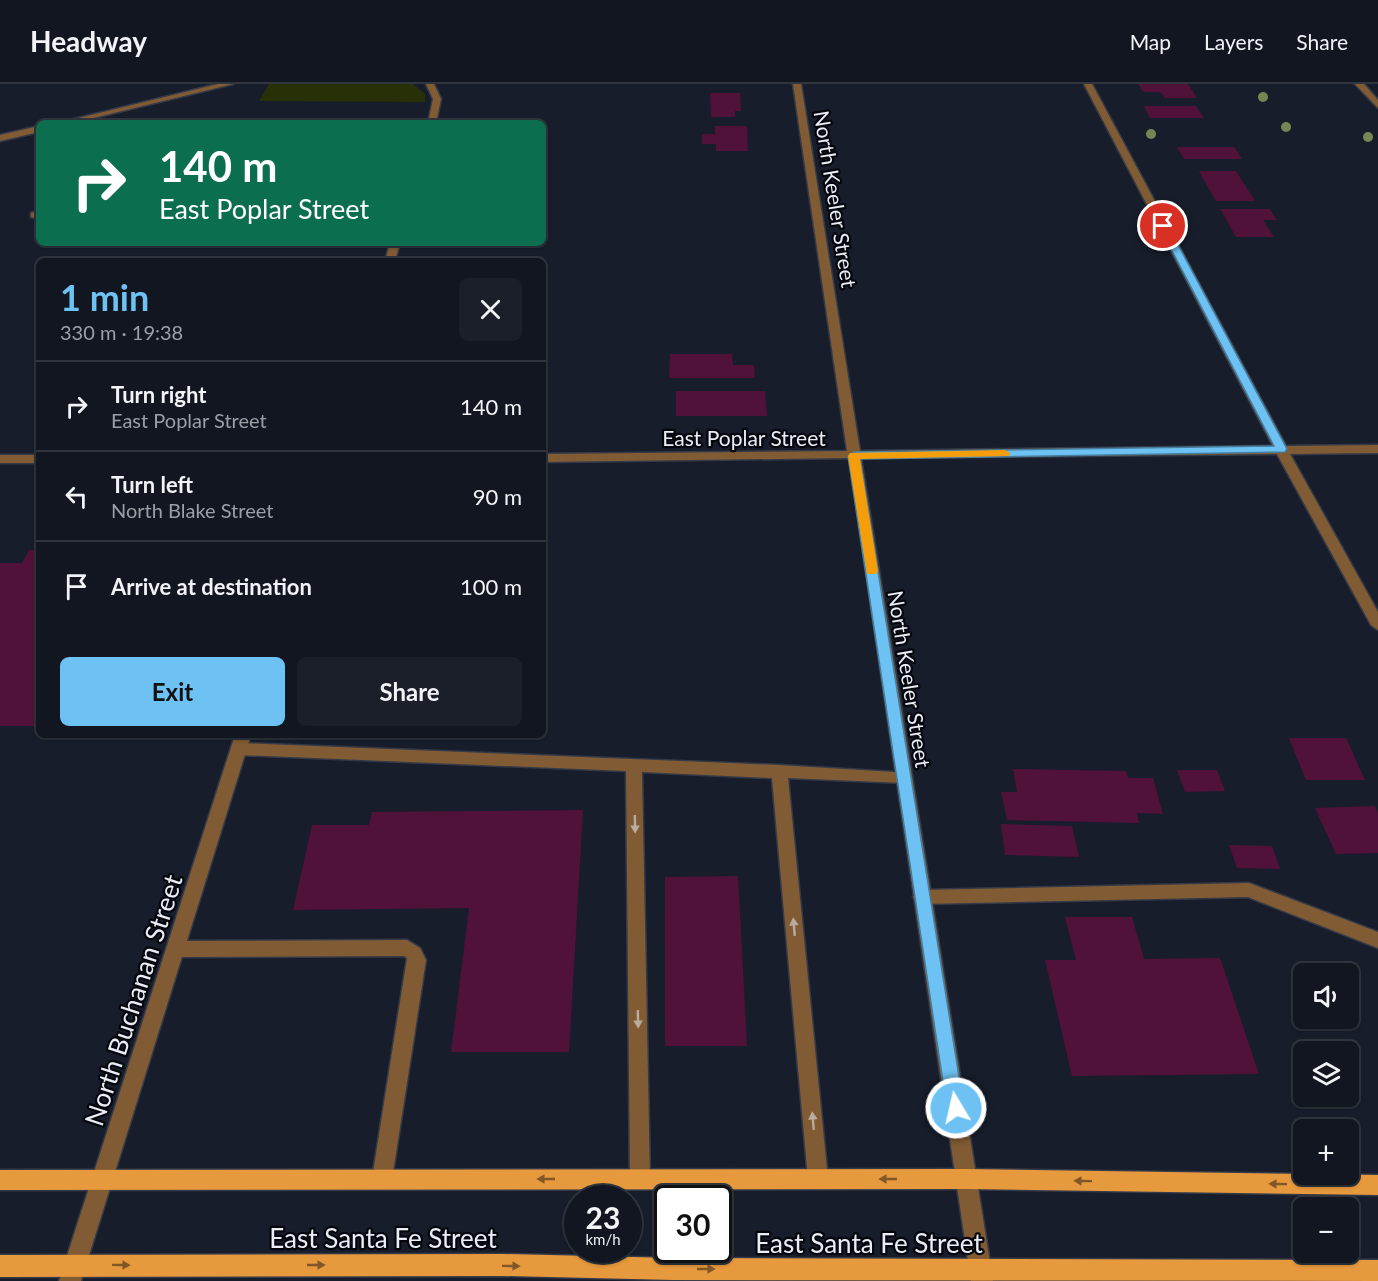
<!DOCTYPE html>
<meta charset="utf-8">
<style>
:root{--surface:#111620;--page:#1a1f29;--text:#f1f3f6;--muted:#9c9fa5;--line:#30353e;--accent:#6dc2f3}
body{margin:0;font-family:Lato,sans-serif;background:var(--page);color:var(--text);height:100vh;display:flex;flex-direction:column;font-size:22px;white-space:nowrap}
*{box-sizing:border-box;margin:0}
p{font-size:20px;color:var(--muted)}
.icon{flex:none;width:33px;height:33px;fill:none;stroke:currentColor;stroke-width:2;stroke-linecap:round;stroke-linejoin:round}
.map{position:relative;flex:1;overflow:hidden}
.details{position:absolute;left:36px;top:174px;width:510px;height:480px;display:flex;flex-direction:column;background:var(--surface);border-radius:9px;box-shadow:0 2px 4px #0004,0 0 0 2px var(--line)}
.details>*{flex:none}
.banner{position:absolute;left:36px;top:36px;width:510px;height:126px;border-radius:9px;box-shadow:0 2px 4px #0004,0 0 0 2px var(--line);background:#0b6e4f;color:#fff;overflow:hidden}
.buttons{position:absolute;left:1293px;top:879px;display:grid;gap:12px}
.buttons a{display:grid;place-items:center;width:66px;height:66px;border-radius:9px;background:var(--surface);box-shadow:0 2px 4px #0004,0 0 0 2px var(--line);font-size:30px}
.speed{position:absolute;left:564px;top:1101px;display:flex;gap:12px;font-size:30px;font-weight:700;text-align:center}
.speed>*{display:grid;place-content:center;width:78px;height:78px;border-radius:50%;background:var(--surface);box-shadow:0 2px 4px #0004,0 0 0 2px var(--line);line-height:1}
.speed small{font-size:15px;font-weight:400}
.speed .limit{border:3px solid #111;border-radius:9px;background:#fff;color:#111}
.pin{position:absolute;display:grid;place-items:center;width:51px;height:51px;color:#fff;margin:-26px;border:3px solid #fff;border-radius:50%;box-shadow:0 2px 6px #0007}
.me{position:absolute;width:66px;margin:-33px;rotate:351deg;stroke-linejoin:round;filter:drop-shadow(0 0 4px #0008)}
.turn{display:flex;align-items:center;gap:21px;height:126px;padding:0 24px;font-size:27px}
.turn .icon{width:78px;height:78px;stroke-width:2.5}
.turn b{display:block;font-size:42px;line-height:51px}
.round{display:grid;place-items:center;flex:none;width:63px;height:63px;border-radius:9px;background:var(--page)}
.headline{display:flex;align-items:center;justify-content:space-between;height:102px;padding:0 24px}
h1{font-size:36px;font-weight:700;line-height:45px;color:var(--accent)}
.button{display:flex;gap:12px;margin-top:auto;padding:12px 24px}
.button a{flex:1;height:69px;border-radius:9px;background:var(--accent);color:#111;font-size:24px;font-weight:700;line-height:69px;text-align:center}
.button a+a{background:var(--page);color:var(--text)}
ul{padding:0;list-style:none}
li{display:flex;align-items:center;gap:18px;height:90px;padding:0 24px;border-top:2px solid var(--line)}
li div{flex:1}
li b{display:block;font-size:22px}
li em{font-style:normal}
header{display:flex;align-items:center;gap:36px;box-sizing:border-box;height:84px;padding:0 30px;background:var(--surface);border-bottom:2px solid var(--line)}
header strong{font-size:28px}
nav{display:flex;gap:33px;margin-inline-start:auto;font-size:21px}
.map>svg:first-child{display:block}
.green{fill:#283007}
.building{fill:#51123a}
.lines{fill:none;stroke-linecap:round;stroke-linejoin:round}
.service-casing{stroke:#343a48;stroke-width:3}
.minor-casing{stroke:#343a48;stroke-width:3}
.tertiary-casing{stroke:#343a48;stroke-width:3}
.primary-casing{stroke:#343a48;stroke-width:3}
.service{fill:#805b33;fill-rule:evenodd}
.minor{fill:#805b33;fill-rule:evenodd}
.tertiary{fill:#805b33;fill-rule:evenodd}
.primary{fill:#e7993d;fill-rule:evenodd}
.tree{fill:#768653}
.oneway{fill:#baab9f}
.oneway2{fill:#815727}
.route{fill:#6dc2f3;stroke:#477e9e;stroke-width:1.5}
.slow{fill:#f59e0b}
.labels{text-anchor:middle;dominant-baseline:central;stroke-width:4.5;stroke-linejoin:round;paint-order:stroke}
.street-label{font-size:21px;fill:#e9edf7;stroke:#05070d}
.near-street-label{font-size:26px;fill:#e9edf7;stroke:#05070d}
</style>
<header>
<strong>Headway</strong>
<nav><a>Map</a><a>Layers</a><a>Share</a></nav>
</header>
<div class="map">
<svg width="1378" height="1197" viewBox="0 0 1378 1197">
<rect width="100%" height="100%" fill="#171d2b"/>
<polygon class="green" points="269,0 413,0 425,10 425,18 259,17"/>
<g class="building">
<polygon points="1138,0 1188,0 1197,14 1165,14 1161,8 1143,8"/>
<polygon points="710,9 740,9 741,27 735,27 735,33 711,33"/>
<polygon points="1144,22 1196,22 1204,34 1150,34"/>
<polygon points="715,42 747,42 748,67 716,67 716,60 702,60 702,50 715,50"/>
<polygon points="1177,63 1234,63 1242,75 1184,75"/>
<polygon points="1199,87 1236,87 1255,117 1216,117"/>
<polygon points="1220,125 1270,125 1277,136 1263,136 1274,153 1236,153"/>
<polygon points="670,270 732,270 733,281 754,281 755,294 669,294"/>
<polygon points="676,307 765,307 767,332 676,332"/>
<polygon points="29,466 39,466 39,642 0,642 0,479 22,479"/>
<polygon points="1289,654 1346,654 1365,696 1306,696"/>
<polygon points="1013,685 1126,687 1128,694 1153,694 1163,730 1137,729 1139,739 1007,736 1001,708 1017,708"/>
<polygon points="1177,686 1217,686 1225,707 1185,708"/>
<polygon points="1375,722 1378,729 1378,769 1336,770 1315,724"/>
<polygon points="583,726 569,968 451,968 469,824 293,826 312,741 369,741 372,728"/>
<polygon points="1001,740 1072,742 1079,773 1005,771"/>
<polygon points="1229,761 1272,762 1280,785 1237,784"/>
<polygon points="738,792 747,962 665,962 665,793"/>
<polygon points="1065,833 1132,833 1144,875 1220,874 1259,990 1072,992 1045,876 1076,876"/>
</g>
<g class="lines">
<defs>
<g id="service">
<polygon points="239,659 779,681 910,689 912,693 910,697 904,699 788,694 828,1095 825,1102 818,1105 811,1102 808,1095 772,694 642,688 650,1095 647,1102 640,1105 633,1102 630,1095 626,687 239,671 233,669 231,665 233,661"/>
<polygon points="1249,799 1378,848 1378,864 1248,813 922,820 916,818 913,813 916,808 922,806"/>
<polygon points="407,856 420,864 426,876 392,1095 389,1102 382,1105 375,1102 372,1095 407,874 404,872 176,873 170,870 167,865 170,860 176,857"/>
</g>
<g id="minor">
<polygon points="793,0 801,0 860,367 1273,362 1084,0 1092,0 1286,362 1378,361 1378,369 1290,370 1378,528 1378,546 1371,541 1277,370 861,374 993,1197 971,1197 849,374 543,378 543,370 847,367"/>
<polygon points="1355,0 1364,0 1378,16 1378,24"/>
<polygon points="34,128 39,129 39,135 31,133 31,129"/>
<rect x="0" y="371" width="39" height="8"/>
</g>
<g id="tertiary">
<polygon points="218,0 233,0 73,39 58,39"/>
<polygon points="426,0 434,0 441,15 436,39 428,39 433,15"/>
<polygon points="39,42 39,48 0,57 0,51"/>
<polygon points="390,159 400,159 395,177 385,177"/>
<polygon points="235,651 251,651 81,1197 59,1197"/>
</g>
<g id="primary">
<polygon points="966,1085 1378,1091 1378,1111 966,1105 0,1106 0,1086"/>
<polygon points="503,1170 674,1174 1378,1176 1378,1197 674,1196 503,1192 0,1193 0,1171"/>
</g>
</defs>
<use href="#service" class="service-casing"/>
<use href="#minor" class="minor-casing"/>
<use href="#tertiary" class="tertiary-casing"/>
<use href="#primary" class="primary-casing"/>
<use href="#service" class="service"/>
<use href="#minor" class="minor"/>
<use href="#tertiary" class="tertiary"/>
<use href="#primary" class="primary"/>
</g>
<g class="tree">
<circle cx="1263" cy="13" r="5"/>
<circle cx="1286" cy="43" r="5"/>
<circle cx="1151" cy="50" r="5"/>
<circle cx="1368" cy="53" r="5"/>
</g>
<defs><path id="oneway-solid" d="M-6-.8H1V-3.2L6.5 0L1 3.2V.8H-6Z" transform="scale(1.5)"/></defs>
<g class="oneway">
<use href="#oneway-solid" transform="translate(635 740) rotate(89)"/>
<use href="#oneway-solid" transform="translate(794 843) rotate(-95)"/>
<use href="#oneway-solid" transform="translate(638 935) rotate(89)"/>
<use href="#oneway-solid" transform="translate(813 1037) rotate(-95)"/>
</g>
<g class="oneway2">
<use href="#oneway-solid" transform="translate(546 1095) rotate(180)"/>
<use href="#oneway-solid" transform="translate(888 1095) rotate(180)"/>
<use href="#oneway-solid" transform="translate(1083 1097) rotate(-179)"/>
<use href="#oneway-solid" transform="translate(1278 1100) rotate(-179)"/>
<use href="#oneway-solid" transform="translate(121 1181) rotate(1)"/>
<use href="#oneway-solid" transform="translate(316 1181)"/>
<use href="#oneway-solid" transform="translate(511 1182) rotate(1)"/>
<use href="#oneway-solid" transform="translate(706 1185)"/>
</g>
<polygon class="route" points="1163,139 1168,142 1287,365 1285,368 860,375 964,1024 962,1030 956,1033 949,1030 947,1024 848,372 854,368 1274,362 1159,142"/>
<polygon class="slow" points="1005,366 1010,369 1009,372 860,375 878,487 876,490 867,490 848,372 850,369"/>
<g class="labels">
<g class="street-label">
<text transform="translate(836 115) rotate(81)">North Keeler Street</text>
<text x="744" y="353">East Poplar Street</text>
<text transform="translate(910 595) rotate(81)">North Keeler Street</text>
</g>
<g class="near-street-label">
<text transform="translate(133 916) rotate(-72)">North Buchanan Street</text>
<text x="383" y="1154">East Santa Fe Street</text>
<text x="869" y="1159">East Santa Fe Street</text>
</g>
</g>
</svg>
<div class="buttons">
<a><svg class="icon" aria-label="sound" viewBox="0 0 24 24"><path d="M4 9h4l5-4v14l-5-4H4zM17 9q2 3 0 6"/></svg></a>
<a><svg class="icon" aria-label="layers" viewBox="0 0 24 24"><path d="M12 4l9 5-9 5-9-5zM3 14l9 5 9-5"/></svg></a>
<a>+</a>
<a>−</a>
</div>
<div class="speed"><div>23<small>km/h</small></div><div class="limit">30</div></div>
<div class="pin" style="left:1163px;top:142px;background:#d93025"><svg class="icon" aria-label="arrive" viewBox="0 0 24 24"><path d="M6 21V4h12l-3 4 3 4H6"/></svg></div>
<svg class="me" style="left:956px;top:1024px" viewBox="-20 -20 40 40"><circle r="17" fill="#6dc2f3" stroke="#fff" stroke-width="3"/><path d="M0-11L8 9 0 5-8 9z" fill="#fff"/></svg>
<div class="banner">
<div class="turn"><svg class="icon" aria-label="right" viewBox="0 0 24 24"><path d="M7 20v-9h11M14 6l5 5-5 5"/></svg><div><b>140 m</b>East Poplar Street</div></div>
</div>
<section class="details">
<div class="headline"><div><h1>1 min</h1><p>330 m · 19:38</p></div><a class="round"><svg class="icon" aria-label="close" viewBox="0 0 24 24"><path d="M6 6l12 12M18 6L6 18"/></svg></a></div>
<ul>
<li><svg class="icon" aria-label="right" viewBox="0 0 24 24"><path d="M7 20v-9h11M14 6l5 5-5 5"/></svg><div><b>Turn right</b><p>East Poplar Street</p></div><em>140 m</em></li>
<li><svg class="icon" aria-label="left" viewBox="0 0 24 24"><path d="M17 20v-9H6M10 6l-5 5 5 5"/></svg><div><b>Turn left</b><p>North Blake Street</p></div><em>90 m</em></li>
<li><svg class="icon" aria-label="arrive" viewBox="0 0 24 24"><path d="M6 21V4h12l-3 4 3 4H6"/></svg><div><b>Arrive at destination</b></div><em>100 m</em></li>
</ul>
<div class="button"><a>Exit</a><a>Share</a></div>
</section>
</div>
